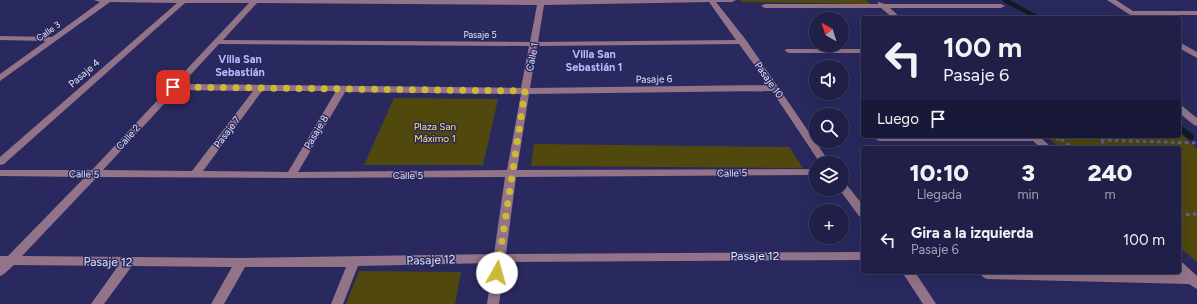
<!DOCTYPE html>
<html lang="es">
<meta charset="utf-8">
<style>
:root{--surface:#1f1f47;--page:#2c2c52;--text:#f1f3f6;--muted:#a1a2b4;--line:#3c3d60}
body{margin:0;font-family:Figtree,sans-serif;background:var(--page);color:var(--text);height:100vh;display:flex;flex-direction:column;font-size:15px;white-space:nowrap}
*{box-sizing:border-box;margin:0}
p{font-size:13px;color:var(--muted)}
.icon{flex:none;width:22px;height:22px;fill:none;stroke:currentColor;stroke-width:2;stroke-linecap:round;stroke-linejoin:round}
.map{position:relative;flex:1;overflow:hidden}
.details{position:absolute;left:861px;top:146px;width:320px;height:128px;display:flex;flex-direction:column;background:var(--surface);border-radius:4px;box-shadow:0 4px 16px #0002,0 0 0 1px var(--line)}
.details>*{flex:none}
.hud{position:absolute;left:861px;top:16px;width:320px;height:122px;border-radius:4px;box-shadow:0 4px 16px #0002,0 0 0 1px var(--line);background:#1f1f47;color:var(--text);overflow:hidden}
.needle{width:26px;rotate:321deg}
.controls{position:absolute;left:809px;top:12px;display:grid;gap:8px}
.controls a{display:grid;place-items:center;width:40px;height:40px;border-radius:50%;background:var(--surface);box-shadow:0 4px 16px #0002,0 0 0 1px var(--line);font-size:20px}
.pin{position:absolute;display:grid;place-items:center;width:34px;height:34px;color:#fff;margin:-17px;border-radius:8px;box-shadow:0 2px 6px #0006}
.me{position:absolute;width:44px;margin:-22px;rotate:7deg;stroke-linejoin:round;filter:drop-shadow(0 0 3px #0008)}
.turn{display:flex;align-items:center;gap:14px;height:84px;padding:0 16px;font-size:18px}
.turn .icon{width:52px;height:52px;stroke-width:2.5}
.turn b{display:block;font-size:28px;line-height:34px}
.then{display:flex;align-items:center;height:38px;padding:0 16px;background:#0003;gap:8px;font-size:15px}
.eta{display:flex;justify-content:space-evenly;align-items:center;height:68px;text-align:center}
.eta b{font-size:24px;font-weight:800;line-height:28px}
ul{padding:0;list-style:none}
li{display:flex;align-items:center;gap:12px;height:52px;padding:0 16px}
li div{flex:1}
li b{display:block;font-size:15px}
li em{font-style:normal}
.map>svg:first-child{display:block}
.green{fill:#51480e}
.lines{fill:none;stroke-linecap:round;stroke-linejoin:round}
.stream-far1{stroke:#0d1c21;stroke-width:4.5}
.stream{stroke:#0d1c21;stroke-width:6}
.path{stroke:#61628e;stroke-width:3;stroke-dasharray:3.5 3.5;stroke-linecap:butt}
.minor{fill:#937388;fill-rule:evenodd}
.route{stroke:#ceb837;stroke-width:7;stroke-dasharray:0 12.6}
.labels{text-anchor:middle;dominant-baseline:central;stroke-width:3;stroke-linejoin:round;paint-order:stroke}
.far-street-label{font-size:9px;fill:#e2e5f9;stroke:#29295f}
.street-label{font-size:10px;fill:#e2e5f9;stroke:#29295f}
.park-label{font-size:10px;fill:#fbe66d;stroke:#29295f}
.neighbourhood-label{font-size:11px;font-weight:bold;fill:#b4bbfd;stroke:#29295f}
.near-street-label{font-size:12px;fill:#e2e5f9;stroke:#29295f}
</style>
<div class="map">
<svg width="1197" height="304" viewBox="0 0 1197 304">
<rect width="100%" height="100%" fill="#29295f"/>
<g class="green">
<polygon points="740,0 866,0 870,4 742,2"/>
<polygon points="394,98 498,99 483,165 364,165"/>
<polygon points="1179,132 1197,149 1197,262 1179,247 1179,148 1060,148 1046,136 1179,136"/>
<polygon points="534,144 789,147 803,168 531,166"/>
<polygon points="359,271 461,272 455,304 346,304"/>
</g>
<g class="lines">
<g class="stream-far1">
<polyline points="1005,0 1038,18"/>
<polyline points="1179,127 1182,130"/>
</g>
<polyline class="stream" points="1181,129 1191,137"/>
<g class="path">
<polyline points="1095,136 1102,140 1197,143"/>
<polyline points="1056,139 1061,139 1058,136"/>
<polyline points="1061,139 1073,148"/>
<polyline points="1102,140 1104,148"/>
<polyline points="1179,215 1197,214"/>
</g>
<g class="minor">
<path d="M94,0H736L732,2H716L746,40L830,163H820L772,91L529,94L517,170L816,169V175L516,177L506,254L863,252V260L505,262L499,304H487L493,263L358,266L343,304H331L346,267H245L224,304H211L232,267L132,266L104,304H91L118,266L14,265L4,274L0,276V256H8L85,177L0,176V170H92L169,88L170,85H172L249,3H185L4,164L0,165V157L177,3L110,2L0,81V74L46,41L0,40V36L52,37L100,2ZM709,2L736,40L538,42L544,5ZM257,3L537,5L530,42L223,40ZM219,44L529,46L521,88L182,84ZM739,44L769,85L530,88L537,46ZM177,90L253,91L192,171L103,170ZM262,91H336L288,172L203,171ZM345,92L521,94L507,170L298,172ZM97,177L291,178L505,177L494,254L241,258L22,256Z"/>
<polygon points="1107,0 1116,0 1133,11 1197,11 1197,15 1139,15 1139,18 1135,18"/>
<polygon points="878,2 885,4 1001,4 1005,6 1001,8 890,8 901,18 893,18 881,8 765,8 761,6 765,4 878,4"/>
<polygon points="1179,42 1197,52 1197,58 1179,48"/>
<polygon points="786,49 863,49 863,53 789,53 785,51"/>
<polygon points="1179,105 1182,106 1197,118 1197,126 1194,125 1179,113"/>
<polygon points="877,136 1039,136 1052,148 1041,148 1033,141 880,141 877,140 875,138"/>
<polygon points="842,183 846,184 863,205 863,217 859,216 839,189 842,189"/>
<polygon points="1179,261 1183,263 1197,276 1197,289 1189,284 987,279 983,277 981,274 982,272 1179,274 1177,272 1179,272"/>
<polygon points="902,272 915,272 936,304 923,304"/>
</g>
</g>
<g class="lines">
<polyline class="route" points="173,87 525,91 497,273"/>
</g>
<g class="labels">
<g class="far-street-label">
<text transform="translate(48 31) rotate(-36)">Calle 3</text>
<text x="480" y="34">Pasaje 5</text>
</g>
<g class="street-label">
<text transform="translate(532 57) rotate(-79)">Calle 1</text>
<text transform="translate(84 73) rotate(-41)">Pasaje 4</text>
<text transform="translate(654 79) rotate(-1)">Pasaje 6</text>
<text transform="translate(769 80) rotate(55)">Pasaje 10</text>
<text transform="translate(227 132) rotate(-53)">Pasaje 7</text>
<text transform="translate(316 132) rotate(-59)">Pasaje 8</text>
<text transform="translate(128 137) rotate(-48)">Calle 2</text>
<text transform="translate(732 173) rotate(-1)">Calle 5</text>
<text transform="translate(84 174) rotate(1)">Calle 5</text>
<text x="408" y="175">Calle 5</text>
</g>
<g class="park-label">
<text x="435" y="126">Plaza San<tspan x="435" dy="12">Máximo 1</tspan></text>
</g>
<g class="neighbourhood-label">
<text x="594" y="54">Villa San<tspan x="594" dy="13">Sebastián 1</tspan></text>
<text x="240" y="59">Villa San<tspan x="240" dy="13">Sebastián</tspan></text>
</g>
<g class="near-street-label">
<text x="755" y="256">Pasaje 12</text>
<text transform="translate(431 260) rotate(-2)">Pasaje 12</text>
<text transform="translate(108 262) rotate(1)">Pasaje 12</text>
</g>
</g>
</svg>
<div class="controls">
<a><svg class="needle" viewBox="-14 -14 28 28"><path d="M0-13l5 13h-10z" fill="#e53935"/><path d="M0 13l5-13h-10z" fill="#a1a2b4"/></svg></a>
<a><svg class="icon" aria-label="sound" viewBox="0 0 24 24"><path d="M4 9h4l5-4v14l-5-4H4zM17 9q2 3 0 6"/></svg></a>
<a><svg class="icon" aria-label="search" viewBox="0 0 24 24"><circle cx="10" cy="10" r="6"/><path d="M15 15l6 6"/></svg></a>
<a><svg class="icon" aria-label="layers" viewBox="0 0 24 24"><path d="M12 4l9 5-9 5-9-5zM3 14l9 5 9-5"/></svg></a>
<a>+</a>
</div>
<div class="pin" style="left:173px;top:87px;background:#d93025"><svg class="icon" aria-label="arrive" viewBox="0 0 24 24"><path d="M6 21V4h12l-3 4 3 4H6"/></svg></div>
<svg class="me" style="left:497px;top:273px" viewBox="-20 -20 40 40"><circle r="19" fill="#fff"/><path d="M0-13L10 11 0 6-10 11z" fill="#ceb837"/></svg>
<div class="hud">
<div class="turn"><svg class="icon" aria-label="left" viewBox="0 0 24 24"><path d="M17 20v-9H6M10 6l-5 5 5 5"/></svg><div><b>100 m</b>Pasaje 6</div></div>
<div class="then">Luego<svg class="icon" aria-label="arrive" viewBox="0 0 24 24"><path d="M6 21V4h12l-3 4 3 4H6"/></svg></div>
</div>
<section class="details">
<div class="eta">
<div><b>10:10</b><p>Llegada</p></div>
<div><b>3</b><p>min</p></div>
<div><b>240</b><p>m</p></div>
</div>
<ul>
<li><svg class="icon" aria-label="left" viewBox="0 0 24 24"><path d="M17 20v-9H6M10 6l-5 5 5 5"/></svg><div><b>Gira a la izquierda</b><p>Pasaje 6</p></div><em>100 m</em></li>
</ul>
</section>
</div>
